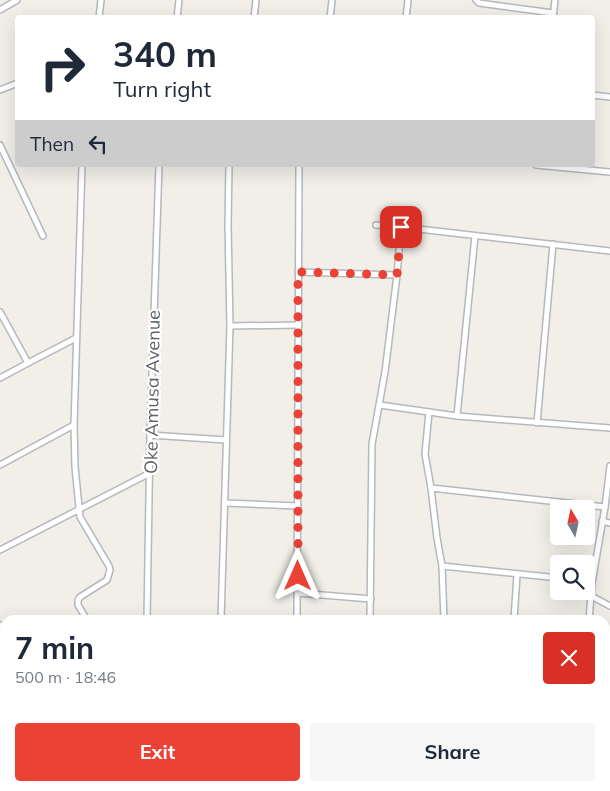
<!DOCTYPE html>
<meta charset="utf-8">
<style>
:root{--surface:#fff;--page:#f6f6f7;--text:#1f2937;--muted:#747a83;--accent:#ea4335}
body{margin:0;font-family:Mulish,sans-serif;background:var(--page);color:var(--text);height:100vh;display:flex;flex-direction:column;font-size:19px;white-space:nowrap}
*{box-sizing:border-box;margin:0}
p{font-size:16px;color:var(--muted)}
.icon{flex:none;width:28px;height:28px;fill:none;stroke:currentColor;stroke-width:2;stroke-linecap:round;stroke-linejoin:round}
.map{position:relative;flex:1;overflow:hidden}
.drawer{position:absolute;left:0px;top:615px;width:610px;height:176px;display:flex;flex-direction:column;background:var(--surface);border-radius:15px 15px 0 0;box-shadow:0 5px 20px #0002}
.drawer>*{flex:none}
.hud{position:absolute;left:15px;top:15px;width:580px;height:152px;border-radius:5px;box-shadow:0 5px 20px #0002;background:#fff;color:var(--text);overflow:hidden}
.needle{width:32px;rotate:351deg}
.buttons{position:absolute;left:550px;top:500px;display:grid;gap:10px}
.buttons a{display:grid;place-items:center;width:45px;height:45px;border-radius:5px;background:var(--surface);box-shadow:0 5px 20px #0002;font-size:25px}
.pin{position:absolute;display:grid;place-items:center;width:42px;height:42px;color:#fff;margin:-21px;border-radius:10px;box-shadow:0 2px 8px #0006}
.me{position:absolute;width:55px;margin:-28px;rotate:0deg;stroke-linejoin:round;filter:drop-shadow(0 0 4px #0008)}
.turn{display:flex;align-items:center;gap:18px;height:105px;padding:0 15px;font-size:22px}
.turn .icon{width:65px;height:65px;stroke-width:2.5}
.turn b{display:block;font-size:35px;line-height:42px}
.then{display:flex;align-items:center;height:48px;padding:0 15px;background:#0003;gap:10px;font-size:19px}
.round{display:grid;place-items:center;flex:none;width:52px;height:52px;border-radius:5px;background:var(--page)}
.headline{display:flex;align-items:center;justify-content:space-between;height:85px;padding:0 15px}
h1{font-size:30px;font-weight:700;line-height:38px}
.button{display:flex;gap:10px;margin-top:auto;padding:10px 15px}
.button a{flex:1;height:58px;border-radius:5px;background:var(--accent);color:#fff;font-size:20px;font-weight:700;line-height:58px;text-align:center}
.button a+a{background:var(--page);color:var(--text)}
.map>svg:first-child{display:block}
.lines{fill:none;stroke-linecap:round;stroke-linejoin:round}
.street-casing{stroke:#b5b8bc;stroke-width:8}
.street{stroke:#fff;stroke-width:5}
.route{stroke:#ea4335;stroke-width:9;stroke-dasharray:0 16.2}
.labels{text-anchor:middle;dominant-baseline:central;stroke-width:4.5;stroke-linejoin:round;paint-order:stroke}
.street-label{font-size:18px;fill:#5f6368;stroke:#fff}
</style>
<div class="map">
<svg width="610" height="791" viewBox="0 0 610 791">
<rect width="100%" height="100%" fill="#f1efe8"/>
<g class="lines">
<defs>
<g id="street">
<polyline points="476,0 479,3 553,13"/>
<polyline points="0,10 17,0"/>
<polyline points="99,18 101,0"/>
<polyline points="177,18 179,0"/>
<polyline points="254,18 256,0"/>
<polyline points="330,18 332,0"/>
<polyline points="406,18 408,0"/>
<polyline points="553,18 555,0"/>
<polyline points="0,90 18,83"/>
<polyline points="592,95 610,97"/>
<polyline points="0,145 43,236"/>
<polyline points="82,165 74,425 75,467 80,517 109,566 110,570 107,580 80,597 78,600 78,605 87,620"/>
<polyline points="536,165 610,172"/>
<polyline points="376,225 401,227"/>
<polyline points="298,272 397,275 401,227 610,251"/>
<polyline points="0,312 28,363 76,338"/>
<polyline points="230,326 299,325"/>
<polyline points="0,378 28,363"/>
<polyline points="380,405 457,416 610,428"/>
<polyline points="429,412 425,454 431,488"/>
<polyline points="457,416 475,236"/>
<polyline points="537,423 553,244"/>
<polyline points="150,435 226,440"/>
<polyline points="0,465 74,425"/>
<polyline points="225,503 298,506"/>
<polyline points="602,521 610,523"/>
<polyline points="0,550 150,473"/>
<polyline points="442,566 559,578"/>
<polyline points="298,593 371,599"/>
<polyline points="591,596 610,606"/>
<polyline points="147,620 150,435 159,165"/>
<polyline points="221,620 230,326 228,225 229,165"/>
<polyline points="297,620 299,165"/>
<polyline points="370,620 372,444 385,372 397,275"/>
<polyline points="444,620 442,566 437,538 431,488 605,507 610,466"/>
<polyline points="514,620 517,575"/>
<polyline points="589,620 592,583 605,507"/>
<polyline points="0,625 5,632"/>
<polyline points="605,718 610,718"/>
<polyline points="0,773 5,770"/>
<polyline points="75,786 77,791"/>
<polyline points="140,791 140,786"/>
<polyline points="215,791 215,786"/>
<polyline points="291,791 291,786"/>
<polyline points="368,791 368,786"/>
<polyline points="445,791 445,786"/>
<polyline points="498,791 499,786"/>
<polyline points="579,791 579,786"/>
</g>
</defs>
<use href="#street" class="street-casing"/>
<use href="#street" class="street"/>
</g>
<g class="lines">
<polyline class="route" points="298,576 298,272 397,275 401,227"/>
</g>
<g class="labels">
<g class="street-label">
<text transform="translate(152 392) rotate(-89)">Oke Amusa Avenue</text>
</g>
</g>
</svg>
<div class="buttons">
<a><svg class="needle" viewBox="-14 -14 28 28"><path d="M0-13l5 13h-10z" fill="#e53935"/><path d="M0 13l5-13h-10z" fill="#747a83"/></svg></a>
<a><svg class="icon" aria-label="search" viewBox="0 0 24 24"><circle cx="10" cy="10" r="6"/><path d="M15 15l6 6"/></svg></a>
</div>
<div class="pin" style="left:401px;top:227px;background:#d93025"><svg class="icon" aria-label="arrive" viewBox="0 0 24 24"><path d="M6 21V4h12l-3 4 3 4H6"/></svg></div>
<svg class="me" style="left:298px;top:576px" viewBox="-20 -20 40 40"><path d="M0-17L14 15 0 8-14 15z" fill="#ea4335" stroke="#fff" stroke-width="4"/></svg>
<div class="hud">
<div class="turn"><svg class="icon" aria-label="right" viewBox="0 0 24 24"><path d="M7 20v-9h11M14 6l5 5-5 5"/></svg><div><b>340 m</b>Turn right</div></div>
<div class="then">Then<svg class="icon" aria-label="left" viewBox="0 0 24 24"><path d="M17 20v-9H6M10 6l-5 5 5 5"/></svg></div>
</div>
<section class="drawer">
<div class="headline"><div><h1>7 min</h1><p>500 m · 18:46</p></div><a class="round" style="background:#d93025;color:#fff"><svg class="icon" aria-label="close" viewBox="0 0 24 24"><path d="M6 6l12 12M18 6L6 18"/></svg></a></div>
<div class="button"><a>Exit</a><a>Share</a></div>
</section>
</div>
